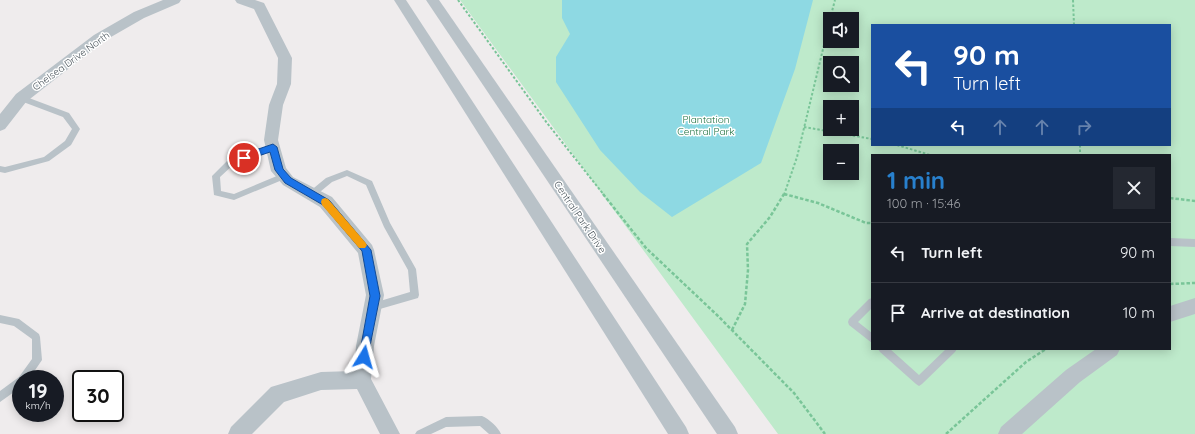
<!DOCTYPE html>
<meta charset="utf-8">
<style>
:root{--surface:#171b24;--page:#242831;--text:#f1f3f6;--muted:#9ea1a6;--line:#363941;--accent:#2880cd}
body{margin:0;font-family:Quicksand,sans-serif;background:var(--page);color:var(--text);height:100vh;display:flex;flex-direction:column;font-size:15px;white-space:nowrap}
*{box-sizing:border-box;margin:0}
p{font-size:13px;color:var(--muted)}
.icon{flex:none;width:22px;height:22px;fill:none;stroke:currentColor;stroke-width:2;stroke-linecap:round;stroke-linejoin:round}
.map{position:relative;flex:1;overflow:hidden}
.side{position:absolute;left:871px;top:154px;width:300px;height:196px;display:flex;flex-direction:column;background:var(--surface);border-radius:0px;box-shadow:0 2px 10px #0003}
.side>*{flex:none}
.top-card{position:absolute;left:871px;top:24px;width:300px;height:122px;border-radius:0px;box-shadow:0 2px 10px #0003;background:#1a4fa0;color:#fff;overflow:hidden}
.controls{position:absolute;left:823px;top:12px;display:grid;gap:8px}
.controls a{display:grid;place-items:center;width:36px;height:36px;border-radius:0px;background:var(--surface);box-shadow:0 2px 10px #0003;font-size:20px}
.speed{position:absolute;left:12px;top:370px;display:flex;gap:8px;font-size:20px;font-weight:700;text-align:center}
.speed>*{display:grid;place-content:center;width:52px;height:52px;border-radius:50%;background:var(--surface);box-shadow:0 2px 10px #0003;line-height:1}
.speed small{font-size:10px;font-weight:400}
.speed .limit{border:2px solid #111;border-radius:6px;background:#fff;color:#111}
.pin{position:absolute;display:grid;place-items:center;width:34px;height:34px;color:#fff;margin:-17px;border:2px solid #fff;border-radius:50%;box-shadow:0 1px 4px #0007}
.me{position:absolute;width:44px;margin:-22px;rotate:8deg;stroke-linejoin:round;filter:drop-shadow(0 0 3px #0008)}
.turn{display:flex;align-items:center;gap:14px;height:84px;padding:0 16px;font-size:18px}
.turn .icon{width:52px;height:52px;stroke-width:2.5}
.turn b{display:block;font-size:28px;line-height:34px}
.lanes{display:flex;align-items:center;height:38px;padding:0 16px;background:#0003;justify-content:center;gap:20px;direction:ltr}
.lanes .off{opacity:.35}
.round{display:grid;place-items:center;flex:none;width:42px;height:42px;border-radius:0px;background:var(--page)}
.summary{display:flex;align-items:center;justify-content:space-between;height:68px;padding:0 16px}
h1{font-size:24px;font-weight:800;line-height:30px;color:var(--accent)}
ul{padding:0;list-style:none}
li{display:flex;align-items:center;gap:12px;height:60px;padding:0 16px;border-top:1px solid var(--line)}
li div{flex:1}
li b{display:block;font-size:15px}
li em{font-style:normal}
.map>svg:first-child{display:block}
.green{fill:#beeacb;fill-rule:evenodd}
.water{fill:#8ed9e3}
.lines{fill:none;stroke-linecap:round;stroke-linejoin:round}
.path-far1{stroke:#79c598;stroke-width:2;stroke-dasharray:2.5 2;stroke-linecap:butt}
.path{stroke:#79c598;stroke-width:2.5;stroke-dasharray:3.5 2;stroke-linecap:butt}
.lane{fill:#b9c2c8;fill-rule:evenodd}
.street{fill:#b9c2c8;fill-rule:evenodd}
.route{fill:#1a73e8;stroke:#114b97}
.slow{fill:#f59e0b}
.labels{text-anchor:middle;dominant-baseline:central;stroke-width:3;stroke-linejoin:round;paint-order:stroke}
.street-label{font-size:10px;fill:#465158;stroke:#fff}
.park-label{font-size:10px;fill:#1e7240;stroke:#fff}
</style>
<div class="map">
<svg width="1195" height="434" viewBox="0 0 1195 434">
<rect width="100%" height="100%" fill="#efeced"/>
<path class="green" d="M460,0H1195V434H778ZM830,19H852V41H830ZM872,25H1170V145H872ZM830,63H852V85H830ZM830,107H852V129H830ZM830,151H852V173H830ZM872,155H1170V349H872Z"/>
<polygon class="water" points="562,0 813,0 795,69 761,163 672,217 640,192 600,150 556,82 556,57 570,34 562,18"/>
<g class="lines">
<g class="path-far1">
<polyline points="458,0 547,123 604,195"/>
<polyline points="1073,0 1074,25"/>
<polyline points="830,19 835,0"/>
<polyline points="804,127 872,139"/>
<polyline points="897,145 930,155"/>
<polyline points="1080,145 1080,155"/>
<polyline points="784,194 787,195"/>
<polyline points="784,195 797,157 830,20"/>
</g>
<g class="path">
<polyline points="603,194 646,248 717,315 794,393 825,434"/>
<polyline points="784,194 818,203 866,223 872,223"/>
<polyline points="1170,198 1195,201"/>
<polyline points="1170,284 1195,283"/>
<polyline points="732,330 745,304 748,270 747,244 770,217 784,194"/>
<polyline points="946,434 1026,362 1046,349"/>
</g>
<g class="lane">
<polygon points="21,95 69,113 80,129 71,145 49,161 5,173 0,172 0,166 5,167 44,157 65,141 72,129 63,117 18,100 17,98 18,96"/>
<polygon points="273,144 277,147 276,149 233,165 220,177 221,191 234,194 284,173 287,174 288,176 287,178 234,200 214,195 212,176 227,161"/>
<polygon points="347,170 372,181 390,223 416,269 419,295 418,298 373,311 370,310 369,307 370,304 410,292 408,270 384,227 366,185 347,176 332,182 315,196 309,196 308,194 309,192 326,178"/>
<polygon points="1170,238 1195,239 1195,247 1170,246"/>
<polygon points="872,298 872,308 858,322 872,333 872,343 849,325 848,322 849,319 869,299"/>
<polygon points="0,315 19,319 39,334 40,337 42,360 29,379 21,379 21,387 0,402 0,391 19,377 32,359 32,339 14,326 0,323"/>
<polygon points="878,349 890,349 919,375 946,349 957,349 955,352 922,384 919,386 916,384 880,352"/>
<path d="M482,416C489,419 498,427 501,434H489L480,426L446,427L431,434H415L417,431L446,417Z"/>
</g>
<g class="street">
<polygon points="163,0 181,0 179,3 144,18 104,41 26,102 5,129 0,131 0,114 16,94 94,35 134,12"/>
<polygon points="235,0 255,0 264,3 292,58 291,84 283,105 278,140 286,168 293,177 332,197 372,245 374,250 384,295 374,346 371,379 400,434 380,434 357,389 321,390 284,402 252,434 228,434 231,427 271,387 321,372 354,371 356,346 366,295 358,253 320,207 283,185 271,171 264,140 269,105 277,84 278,58 254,9 237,3"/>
<polygon points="394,0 406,0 686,427 689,434 668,434"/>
<polygon points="426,0 439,0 735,427 738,434 717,434"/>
<polygon points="1195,298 1195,314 1170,322 1170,306"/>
<polygon points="1096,349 1120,349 1117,355 1080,382 1022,434 998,434 1001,427 1066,370"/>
</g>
</g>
<polygon class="route" points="273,144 277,147 283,169 291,178 329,200 371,250 380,296 367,361 364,362 360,361 359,357 370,296 362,251 323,205 285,183 275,170 270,152 244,161 240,158 241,155"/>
<polygon class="slow" points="325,198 328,199 365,242 367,245 365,248 359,248 322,205 321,202 322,199"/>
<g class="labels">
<g class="street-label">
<text transform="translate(71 61) rotate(-36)">Chelsea Drive North</text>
<text transform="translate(580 217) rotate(56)">Central Park Drive</text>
</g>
<g class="park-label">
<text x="706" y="119">Plantation<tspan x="706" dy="12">Central Park</tspan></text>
</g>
</g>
</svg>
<div class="controls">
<a><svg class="icon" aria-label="sound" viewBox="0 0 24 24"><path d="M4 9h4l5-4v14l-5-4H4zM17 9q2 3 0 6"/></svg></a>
<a><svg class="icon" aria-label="search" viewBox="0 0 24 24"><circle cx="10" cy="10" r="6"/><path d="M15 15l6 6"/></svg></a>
<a>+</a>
<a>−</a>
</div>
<div class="speed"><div>19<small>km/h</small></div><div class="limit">30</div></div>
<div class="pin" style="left:244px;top:158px;background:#d93025"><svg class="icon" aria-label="arrive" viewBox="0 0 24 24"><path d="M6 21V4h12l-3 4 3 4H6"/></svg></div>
<svg class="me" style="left:364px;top:357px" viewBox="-20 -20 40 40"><path d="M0-17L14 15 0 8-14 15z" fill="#1a73e8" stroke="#fff" stroke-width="4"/></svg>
<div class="top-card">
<div class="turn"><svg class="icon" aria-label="left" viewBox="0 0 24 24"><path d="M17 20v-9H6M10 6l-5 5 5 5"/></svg><div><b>90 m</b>Turn left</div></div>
<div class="lanes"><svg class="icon" aria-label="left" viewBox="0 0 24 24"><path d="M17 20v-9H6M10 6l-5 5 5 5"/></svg><svg class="icon off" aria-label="ahead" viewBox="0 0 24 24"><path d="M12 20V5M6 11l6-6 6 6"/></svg><svg class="icon off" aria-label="ahead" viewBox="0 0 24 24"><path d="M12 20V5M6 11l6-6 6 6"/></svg><svg class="icon off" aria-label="right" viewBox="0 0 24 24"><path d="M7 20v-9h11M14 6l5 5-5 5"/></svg></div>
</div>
<section class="side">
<div class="summary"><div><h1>1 min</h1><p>100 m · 15:46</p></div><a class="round"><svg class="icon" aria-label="close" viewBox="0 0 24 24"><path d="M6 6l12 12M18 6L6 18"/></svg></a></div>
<ul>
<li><svg class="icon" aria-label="left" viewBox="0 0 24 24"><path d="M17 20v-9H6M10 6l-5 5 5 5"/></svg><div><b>Turn left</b></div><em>90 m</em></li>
<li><svg class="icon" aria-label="arrive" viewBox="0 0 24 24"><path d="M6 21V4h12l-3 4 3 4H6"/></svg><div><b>Arrive at destination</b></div><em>10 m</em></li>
</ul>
</section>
</div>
